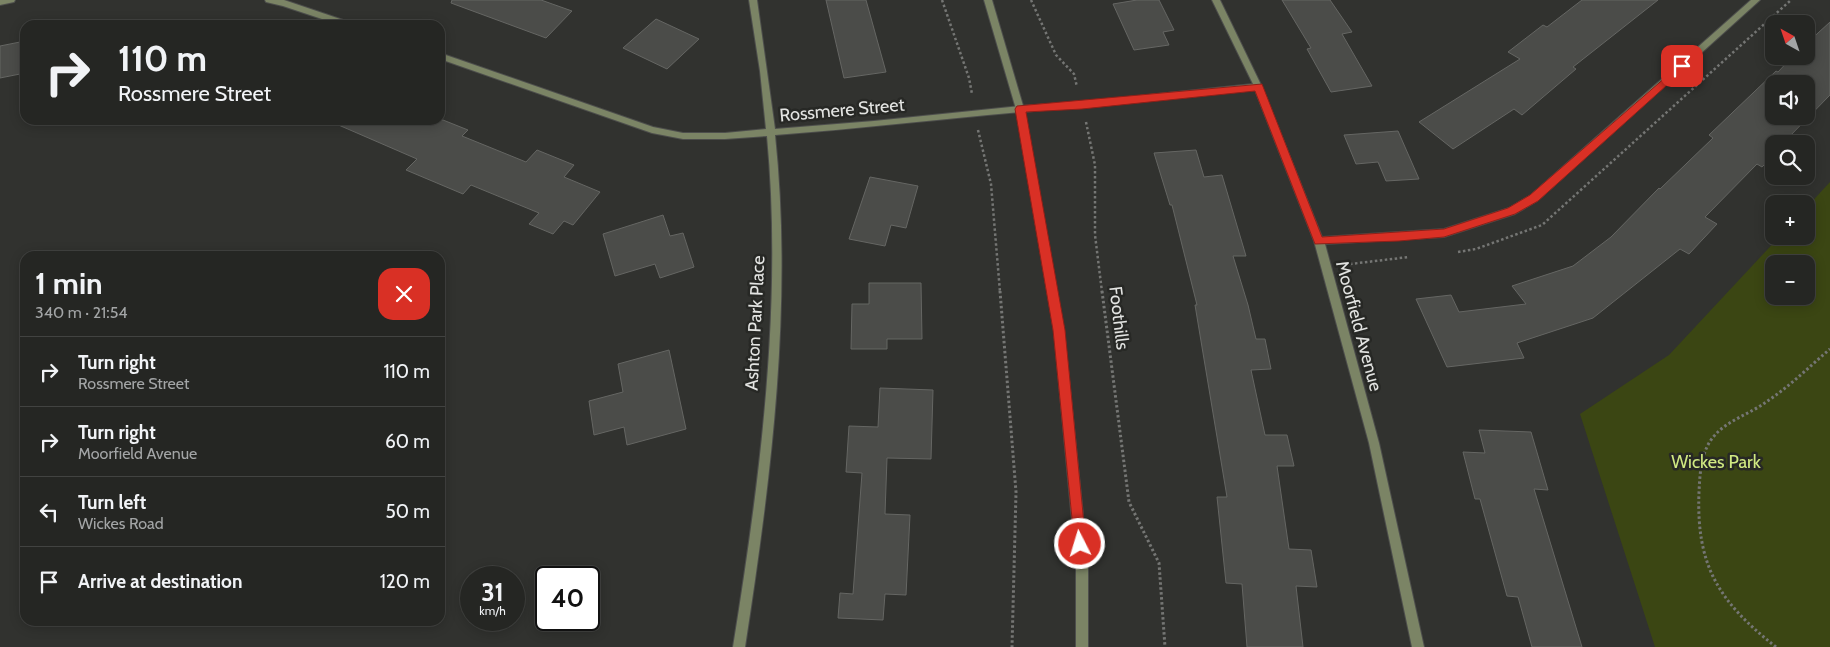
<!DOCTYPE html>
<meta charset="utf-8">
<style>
:root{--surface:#252623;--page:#2d2e2b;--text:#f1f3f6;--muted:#a3a5a6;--line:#424341}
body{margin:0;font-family:Cabin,sans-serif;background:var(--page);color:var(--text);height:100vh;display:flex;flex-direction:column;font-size:19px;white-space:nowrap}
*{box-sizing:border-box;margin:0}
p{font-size:16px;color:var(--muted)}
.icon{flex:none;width:28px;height:28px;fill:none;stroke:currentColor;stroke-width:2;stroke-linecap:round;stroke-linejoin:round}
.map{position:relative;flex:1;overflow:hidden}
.side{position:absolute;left:20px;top:251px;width:425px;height:375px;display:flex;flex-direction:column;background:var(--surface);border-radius:15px;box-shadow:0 2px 12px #0003,0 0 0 1px var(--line)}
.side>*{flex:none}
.banner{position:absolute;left:20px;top:20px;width:425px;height:105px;border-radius:15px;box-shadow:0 2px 12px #0003,0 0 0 1px var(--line);background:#252623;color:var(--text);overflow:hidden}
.needle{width:32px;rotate:320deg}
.fabs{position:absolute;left:1765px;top:15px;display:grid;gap:10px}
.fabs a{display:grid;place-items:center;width:50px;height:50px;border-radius:10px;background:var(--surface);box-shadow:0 2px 12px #0003,0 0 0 1px var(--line);font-size:25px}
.speed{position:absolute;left:460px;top:566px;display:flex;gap:10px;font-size:25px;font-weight:700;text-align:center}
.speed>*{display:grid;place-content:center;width:65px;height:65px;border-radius:50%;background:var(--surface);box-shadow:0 2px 12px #0003,0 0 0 1px var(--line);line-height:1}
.speed small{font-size:12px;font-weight:400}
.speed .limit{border:2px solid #111;border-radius:8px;background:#fff;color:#111}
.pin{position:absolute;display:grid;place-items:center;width:42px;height:42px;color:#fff;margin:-21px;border-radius:10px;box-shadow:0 2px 8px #0006}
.me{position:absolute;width:55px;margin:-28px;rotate:355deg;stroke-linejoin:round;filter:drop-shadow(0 0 4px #0008)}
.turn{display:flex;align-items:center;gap:18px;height:105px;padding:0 15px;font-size:22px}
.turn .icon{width:65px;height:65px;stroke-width:2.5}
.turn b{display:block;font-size:35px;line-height:42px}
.round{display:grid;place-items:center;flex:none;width:52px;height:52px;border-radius:15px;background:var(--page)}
.summary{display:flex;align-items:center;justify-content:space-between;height:85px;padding:0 15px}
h1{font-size:30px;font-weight:700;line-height:38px}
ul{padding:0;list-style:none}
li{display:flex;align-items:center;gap:15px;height:70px;padding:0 15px;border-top:1px solid var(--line)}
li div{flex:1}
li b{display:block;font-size:19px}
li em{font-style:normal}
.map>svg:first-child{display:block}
.green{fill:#3b4613;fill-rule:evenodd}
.building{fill:#4b4c49;stroke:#656663;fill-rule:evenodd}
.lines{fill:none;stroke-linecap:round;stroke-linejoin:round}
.minor-casing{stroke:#4d4e4c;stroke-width:2}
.tertiary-casing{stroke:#4d4e4c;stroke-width:2}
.path-far1{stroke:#757674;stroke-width:2.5;stroke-dasharray:2.5 2.5;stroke-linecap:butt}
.path{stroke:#757674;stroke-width:3;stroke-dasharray:2.5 2.5;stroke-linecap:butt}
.minor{fill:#7b8465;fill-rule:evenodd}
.tertiary{fill:#7b8465;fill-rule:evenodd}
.route{fill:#d93025;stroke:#8d1f18}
.labels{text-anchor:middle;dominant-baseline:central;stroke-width:5;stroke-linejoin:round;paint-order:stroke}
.street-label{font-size:18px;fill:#e3e4e2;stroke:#272825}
.park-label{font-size:18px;fill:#d1ea82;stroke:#272825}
</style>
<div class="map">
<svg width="1830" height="647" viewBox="0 0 1830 647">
<rect width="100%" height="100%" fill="#31322f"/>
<path class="green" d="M1830,182V647H1655L1580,414L1669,355L1780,236H1806V208ZM1774,264H1806V296H1774Z"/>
<g class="building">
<polygon points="452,0 541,0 572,11 546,38 451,3"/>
<polygon points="826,0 866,0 886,72 844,78"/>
<polygon points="1137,0 1159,0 1174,30 1163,32 1169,45 1134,50 1113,4"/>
<polygon points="1282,0 1330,0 1352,32 1342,34 1372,86 1331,92 1307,49 1311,48"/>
<polygon points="1582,0 1658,0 1573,67 1576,69 1522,115 1514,109 1453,149 1419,122 1520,59 1508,52 1543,25 1547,27"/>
<polygon points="656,19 699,39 667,69 623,48"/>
<path d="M1830,22V95L1786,140L1788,141L1785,144H1774V155L1762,167L1757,164L1705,217L1717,224L1689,254L1680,249L1593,318L1517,343L1524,358L1447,367L1416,299L1451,295L1459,312L1526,304L1512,286L1573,266L1611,237L1659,188L1660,189L1713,138L1709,135L1776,71L1778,72L1793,56H1806V44ZM1774,84H1806V116H1774Z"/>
<polygon points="25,41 25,73 0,78 0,46"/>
<polygon points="327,120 443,120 468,130 462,136 526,162 537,150 574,165 564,177 600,192 573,225 564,221 553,234 529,224 539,213 471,185 463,194 406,170 417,159"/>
<polygon points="1398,131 1419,179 1386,181 1378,162 1356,164 1344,135"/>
<polygon points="1196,150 1204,177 1222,175 1246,256 1233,256 1248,305 1256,339 1265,339 1271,369 1251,370 1265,435 1287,435 1294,466 1277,466 1289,549 1311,550 1317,587 1296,586 1303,647 1247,647 1242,584 1226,583 1217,497 1227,497 1195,305 1197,305 1172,205 1170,205 1154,153"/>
<polygon points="870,177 918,186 906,228 891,225 885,246 849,239"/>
<polygon points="663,215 670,236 683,233 694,267 660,278 655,264 615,276 603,234"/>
<polygon points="869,283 921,283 922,339 887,339 887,349 851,349 852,304 869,304"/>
<polygon points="669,350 686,429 627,445 624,427 594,435 589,401 623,392 618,364"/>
<polygon points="880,388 933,390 931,459 887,458 885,514 910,515 906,595 885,594 883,620 838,618 840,593 853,594 862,473 846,472 849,426 878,427"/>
<polygon points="1479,430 1531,432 1548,490 1534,489 1582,647 1532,647 1518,597 1507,596 1480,499 1475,499 1463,452 1485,453"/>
</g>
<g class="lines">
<defs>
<g id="minor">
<polygon points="0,0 15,0 14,2 0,5"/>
<polygon points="265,0 284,0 352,23 353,25 340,25 283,6 266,2"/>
<path d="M749,0H757L775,129L874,121L1020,106L1082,102L1253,84L1212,0H1220L1262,87L1322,237L1444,229L1509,208L1531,195L1751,0H1760L1537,201L1515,214L1444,237L1325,244L1379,443L1424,647H1412L1369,443L1314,241L1255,90C1177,98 1099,106 1021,112C939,119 857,129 775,135C793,305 771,479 745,647H733C760,480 783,305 767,136L725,139H683L652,133L440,59V53L653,127L683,133H725L766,129L760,71Z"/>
</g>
<polygon id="tertiary" points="984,0 992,0 1024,109 1064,331 1088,563 1088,647 1076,647 1076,563 1054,331 1016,109"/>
</defs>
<use href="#minor" class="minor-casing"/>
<use href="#tertiary" class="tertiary-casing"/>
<g class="path-far1">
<polyline points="942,0 969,78 972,94"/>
<polyline points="1031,0 1056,55 1074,74 1077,87"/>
<polyline points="1086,122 1095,165 1095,235 1102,292"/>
<polyline points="978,130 991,184 1000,292"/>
<polyline points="1458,252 1476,249 1542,225 1791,0"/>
<polyline points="1350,264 1409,257"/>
</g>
<g class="path">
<polyline points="1000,291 1016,492 1012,647"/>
<polyline points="1102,291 1129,502 1159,563 1165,647"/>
<path d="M1776,647C1719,602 1696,566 1699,492C1700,472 1701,450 1715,435C1728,420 1750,414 1766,402C1789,387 1809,367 1830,349"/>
</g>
<use href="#minor" class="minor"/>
<use href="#tertiary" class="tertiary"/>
</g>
<polygon class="route" points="1682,63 1686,64 1686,68 1538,201 1515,214 1444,237 1399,241 1315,244 1255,91 1082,109 1026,112 1065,330 1086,544 1084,548 1080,550 1075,548 1053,330 1015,109 1017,106 1262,84 1322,237 1444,229 1508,208 1530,195"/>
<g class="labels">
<g class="street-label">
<text transform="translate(842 110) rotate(-5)">Rossmere Street</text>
<text transform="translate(1119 318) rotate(83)">Foothills</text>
<text transform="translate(755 323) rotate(-87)">Ashton Park Place</text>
<text transform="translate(1359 326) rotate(75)">Moorfield Avenue</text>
</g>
<g class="park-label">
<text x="1716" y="462">Wickes Park</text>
</g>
</g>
</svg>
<div class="fabs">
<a><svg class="needle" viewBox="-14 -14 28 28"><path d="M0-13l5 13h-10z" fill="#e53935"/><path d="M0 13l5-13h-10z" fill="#a3a5a6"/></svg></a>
<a><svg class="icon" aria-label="sound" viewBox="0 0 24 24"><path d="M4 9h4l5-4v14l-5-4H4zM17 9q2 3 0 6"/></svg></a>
<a><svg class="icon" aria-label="search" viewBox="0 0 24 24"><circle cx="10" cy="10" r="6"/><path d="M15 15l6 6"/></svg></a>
<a>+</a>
<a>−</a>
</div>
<div class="speed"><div>31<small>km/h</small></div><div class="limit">40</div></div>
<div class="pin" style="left:1682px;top:66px;background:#d93025"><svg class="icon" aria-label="arrive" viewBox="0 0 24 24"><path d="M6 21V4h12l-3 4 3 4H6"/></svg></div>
<svg class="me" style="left:1080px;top:544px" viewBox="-20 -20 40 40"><circle r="17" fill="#d93025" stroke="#fff" stroke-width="3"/><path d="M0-11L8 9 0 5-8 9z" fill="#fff"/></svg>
<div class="banner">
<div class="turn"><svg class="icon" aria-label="right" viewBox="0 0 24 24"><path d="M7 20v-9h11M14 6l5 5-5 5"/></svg><div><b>110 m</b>Rossmere Street</div></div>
</div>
<section class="side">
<div class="summary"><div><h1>1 min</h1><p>340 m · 21:54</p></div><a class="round" style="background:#d93025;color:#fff"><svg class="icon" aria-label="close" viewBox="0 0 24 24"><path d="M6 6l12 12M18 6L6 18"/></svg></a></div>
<ul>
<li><svg class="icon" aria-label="right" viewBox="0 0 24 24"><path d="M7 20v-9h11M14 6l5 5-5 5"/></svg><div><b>Turn right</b><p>Rossmere Street</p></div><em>110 m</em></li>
<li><svg class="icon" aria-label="right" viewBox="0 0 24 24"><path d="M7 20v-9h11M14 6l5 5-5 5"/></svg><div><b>Turn right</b><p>Moorfield Avenue</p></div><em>60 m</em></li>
<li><svg class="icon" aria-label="left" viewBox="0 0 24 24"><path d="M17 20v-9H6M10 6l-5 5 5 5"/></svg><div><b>Turn left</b><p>Wickes Road</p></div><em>50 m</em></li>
<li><svg class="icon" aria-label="arrive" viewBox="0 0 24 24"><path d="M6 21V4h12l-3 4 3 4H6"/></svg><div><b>Arrive at destination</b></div><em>120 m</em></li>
</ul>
</section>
</div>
